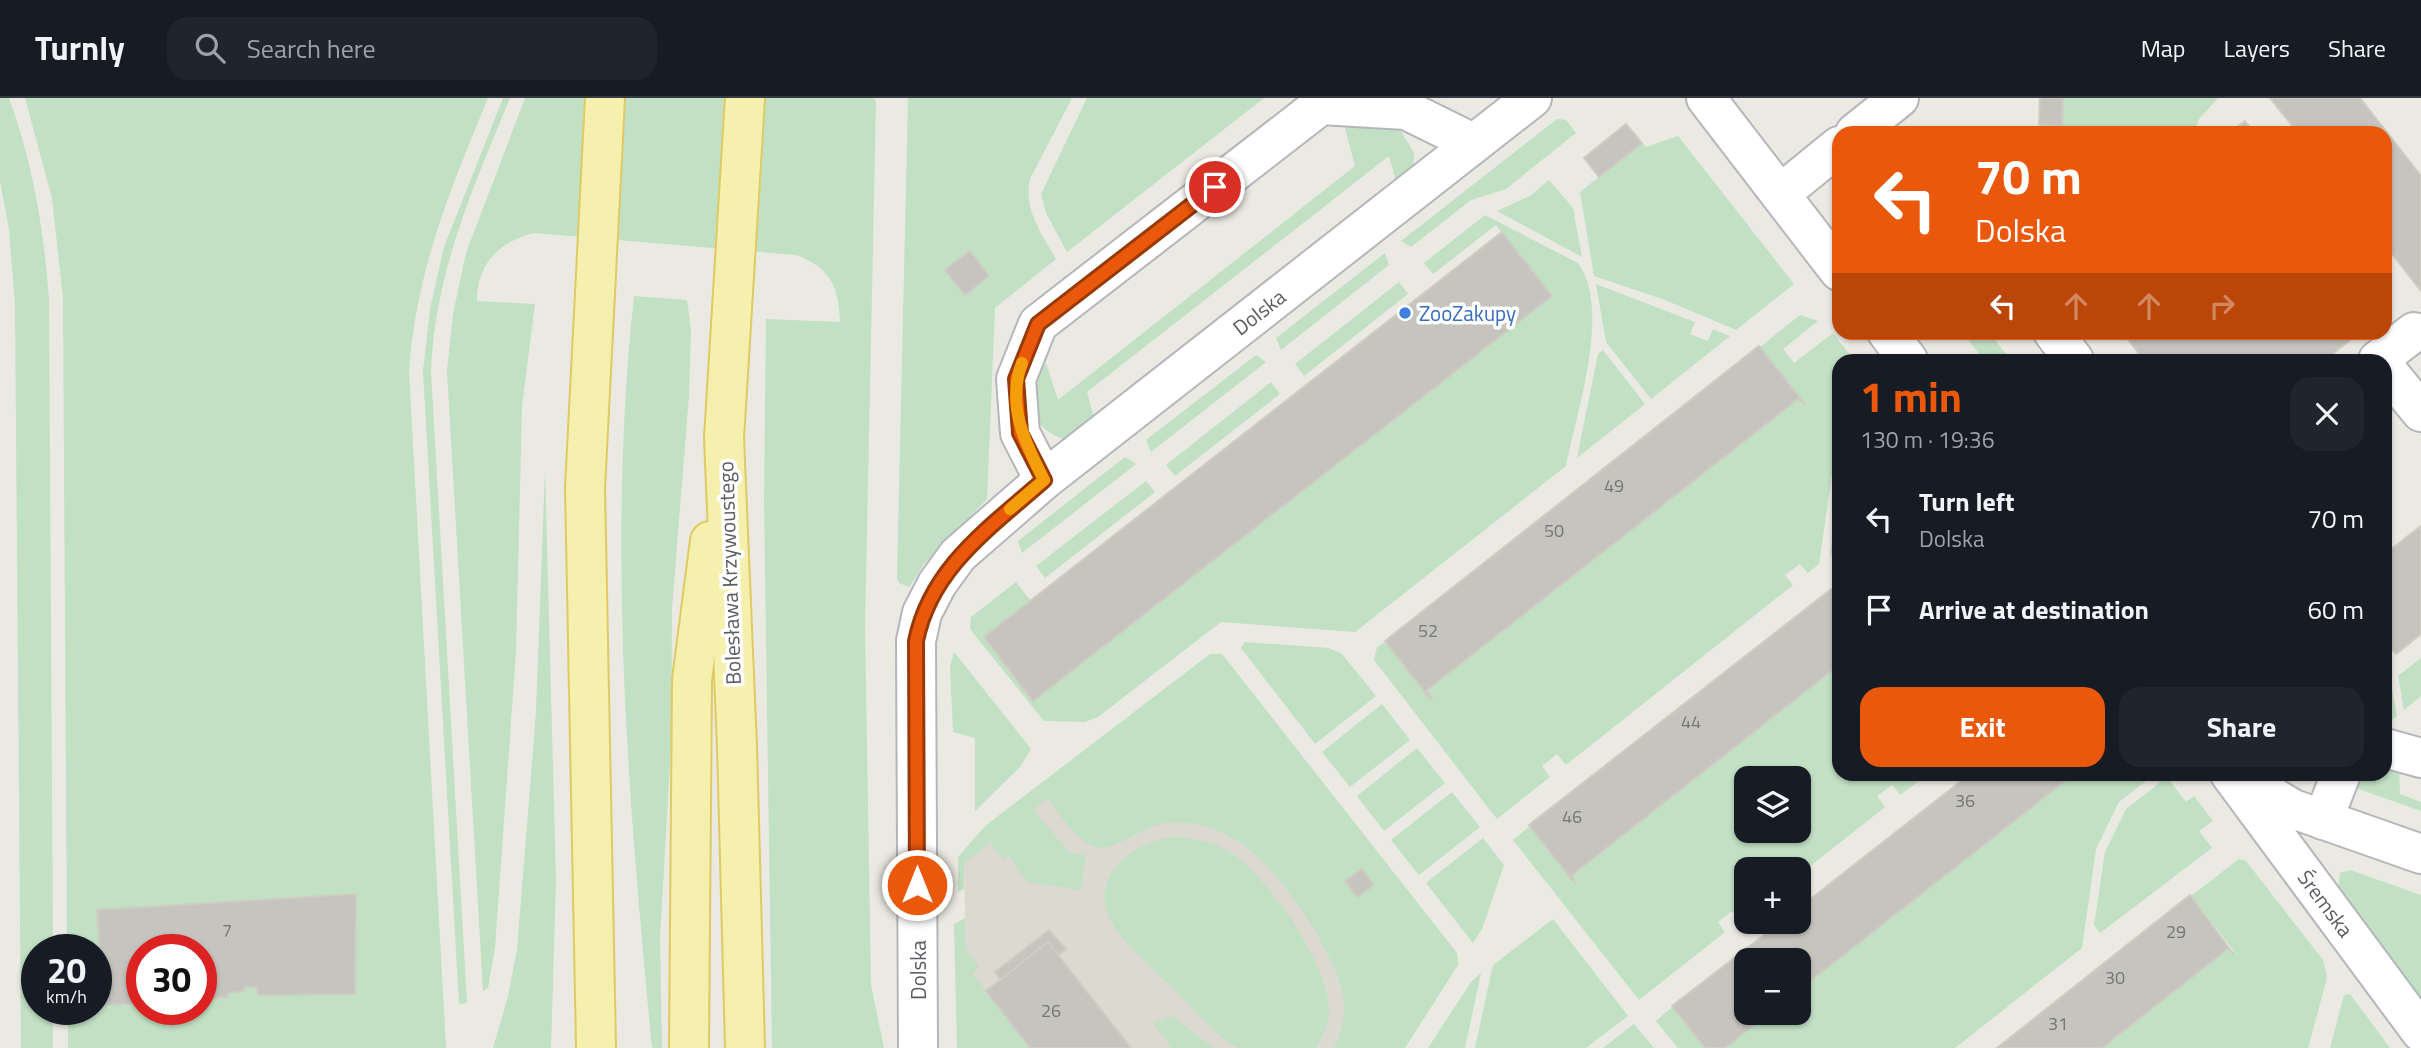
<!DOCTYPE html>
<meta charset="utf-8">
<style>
:root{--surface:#171b24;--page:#20242c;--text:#f1f3f6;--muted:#9ea1a6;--line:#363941;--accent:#ea580c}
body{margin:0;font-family:"Titillium Web",sans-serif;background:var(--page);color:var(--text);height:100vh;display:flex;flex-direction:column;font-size:26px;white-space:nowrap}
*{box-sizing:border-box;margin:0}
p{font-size:23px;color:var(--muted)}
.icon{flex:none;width:38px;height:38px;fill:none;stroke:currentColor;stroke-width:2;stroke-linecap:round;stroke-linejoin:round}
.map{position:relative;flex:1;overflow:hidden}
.panel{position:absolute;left:1832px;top:256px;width:560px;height:427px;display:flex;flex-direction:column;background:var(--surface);border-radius:21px;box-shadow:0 2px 5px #0004}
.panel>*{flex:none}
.top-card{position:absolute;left:1832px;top:28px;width:560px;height:214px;border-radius:21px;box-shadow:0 2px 5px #0004;background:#ea580c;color:#fff;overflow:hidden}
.buttons{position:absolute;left:1734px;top:668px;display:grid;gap:14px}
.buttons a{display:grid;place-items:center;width:77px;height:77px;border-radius:14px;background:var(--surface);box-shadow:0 2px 5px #0004;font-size:35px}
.speed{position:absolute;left:21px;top:836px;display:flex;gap:14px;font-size:35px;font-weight:700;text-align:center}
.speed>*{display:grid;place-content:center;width:91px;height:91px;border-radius:50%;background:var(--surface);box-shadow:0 2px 5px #0004;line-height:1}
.speed small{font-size:18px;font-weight:400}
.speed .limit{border:10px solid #d22;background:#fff;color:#111}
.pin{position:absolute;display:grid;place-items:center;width:60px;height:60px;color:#fff;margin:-30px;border:4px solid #fff;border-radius:50%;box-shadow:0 2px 7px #0007}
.me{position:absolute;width:77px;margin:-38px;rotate:0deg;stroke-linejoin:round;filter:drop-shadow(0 0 5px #0008)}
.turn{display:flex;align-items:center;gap:24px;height:147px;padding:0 28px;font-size:32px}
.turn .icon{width:91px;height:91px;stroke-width:2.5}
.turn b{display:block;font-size:49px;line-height:60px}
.lanes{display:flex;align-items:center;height:66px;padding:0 28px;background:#0003;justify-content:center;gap:35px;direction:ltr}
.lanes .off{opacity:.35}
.round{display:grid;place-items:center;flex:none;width:74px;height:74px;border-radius:21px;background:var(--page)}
.overview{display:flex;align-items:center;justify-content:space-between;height:119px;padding:0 28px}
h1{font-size:42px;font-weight:700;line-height:52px;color:var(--accent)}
.button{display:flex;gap:14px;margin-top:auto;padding:14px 28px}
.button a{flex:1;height:80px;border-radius:21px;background:var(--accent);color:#fff;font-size:28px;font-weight:700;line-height:80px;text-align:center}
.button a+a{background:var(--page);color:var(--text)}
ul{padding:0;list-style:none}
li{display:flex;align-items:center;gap:21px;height:91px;padding:0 28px}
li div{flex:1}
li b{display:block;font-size:26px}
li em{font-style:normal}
header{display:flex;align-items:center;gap:42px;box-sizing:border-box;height:98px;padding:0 35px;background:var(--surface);border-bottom:2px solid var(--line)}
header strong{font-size:33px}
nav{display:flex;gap:38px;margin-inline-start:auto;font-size:24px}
.search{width:490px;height:63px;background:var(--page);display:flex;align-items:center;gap:18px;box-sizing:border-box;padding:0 24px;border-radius:21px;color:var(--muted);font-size:26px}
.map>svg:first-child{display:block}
.education{fill:#dbd9d0}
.green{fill:#c1e0c4;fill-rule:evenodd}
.building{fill:#c6c4be;stroke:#cfccc1;stroke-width:2}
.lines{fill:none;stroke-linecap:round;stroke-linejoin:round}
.minor-casing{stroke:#b4b6bb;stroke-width:42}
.major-casing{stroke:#dfca66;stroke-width:42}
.minor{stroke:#fff;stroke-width:38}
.major{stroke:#f5f0ad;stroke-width:38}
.route-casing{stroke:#983908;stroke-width:18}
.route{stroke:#ea580c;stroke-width:12}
.slow{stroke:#f59e0b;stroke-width:12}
.shop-dot{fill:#3f7fe0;stroke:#fff;stroke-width:2.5}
.labels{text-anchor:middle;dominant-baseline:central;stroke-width:7;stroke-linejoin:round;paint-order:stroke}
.number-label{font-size:18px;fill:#757678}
.street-label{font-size:21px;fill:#5a5c61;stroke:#fff}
.shop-label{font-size:21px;fill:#366cbe;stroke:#fff;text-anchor:start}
</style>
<header>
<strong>Turnly</strong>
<div class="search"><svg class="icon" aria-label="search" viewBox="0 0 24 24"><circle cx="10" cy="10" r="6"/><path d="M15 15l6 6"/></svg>Search here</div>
<nav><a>Map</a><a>Layers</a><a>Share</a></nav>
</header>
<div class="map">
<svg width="2421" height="950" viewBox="0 0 2421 950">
<rect width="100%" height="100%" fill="#ebeae2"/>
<polygon class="education" points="1215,568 1366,950 968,950 964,765"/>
<g class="green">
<path d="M0,0H9C33,66 44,132 49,202L53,852H37V912H53V950H21L15,206L9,131L0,83Z"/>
<path d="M25,0H488C450,92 416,173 409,273L446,950H68V912H96V852H67L63,201L52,100ZM142,852H201V912H142Z"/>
<path d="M503,0H510C473,90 435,174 431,273L467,905L459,906L423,273L430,211L444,149Z"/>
<path d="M525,0H873L876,3L865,528L871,887L884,950H772L764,402L766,221L840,224C839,189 830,169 796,157L534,135C499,144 477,165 477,203L535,206L522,308L516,554L495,850L488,890L483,893L447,273L453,216L466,155Z"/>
<path d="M908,0H1072L1030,81C1023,112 1042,136 1056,161L995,210L987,401L925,465L909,489L899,485L897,480Z"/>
<polygon points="1087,0 1264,0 1067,154 1046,115 1041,96"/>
<polygon points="2040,0 2218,0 2199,21 2194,35 2039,35"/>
<polygon points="1557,21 1566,22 1576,35 1506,91 1471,102 1411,149 1401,143"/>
<path d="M1359,23L1399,30L1414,55L1413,75L1397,87L1389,58L1087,294L1094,320L1064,341C1028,330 1015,290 1046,265L1058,302L1355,68L1345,30Z"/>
<polygon points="1678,38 1794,186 1736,232 1665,202 1594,178 1580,94 1642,45 1646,49"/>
<polygon points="1549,82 1573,110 1582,159 1497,113 1530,98"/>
<path d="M1485,117L1578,165C1612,212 1576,315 1566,368L1355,534L1221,524L1098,619L1085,624L1044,623L970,531L971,519L1016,484L1030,502L984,539L1033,602L1551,198L1496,127L1433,176L1424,165Z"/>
<polygon points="1385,155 1389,167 1281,252 1276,240"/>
<polygon points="1399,184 1408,196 1304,278 1295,266"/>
<polygon points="1596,186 1695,224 1690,236 1708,243 1713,231 1730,238 1651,301 1606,244"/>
<path d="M634,198L687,202L691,232L689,297L672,511L671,648L660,840L662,950H652C628,700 607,448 634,198Z"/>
<polygon points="1800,217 1818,223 1783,251 1794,265 1833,235 1854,262 1839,262 1839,328 1819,466 1808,475 1800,466 1785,477 1793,487 1566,667 1557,656 1542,668 1550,679 1497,721 1374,562 1377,549 1385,544 1430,601 1426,593 1798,301 1805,306 1760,249"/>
<polygon points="1979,235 1989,235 2011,262 1984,262 1969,243"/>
<polygon points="1603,252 1645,306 1577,360 1598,256"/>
<polygon points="1256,257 1266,264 1151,354 1146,342"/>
<polygon points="1271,284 1280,296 1175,378 1166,367"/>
<polygon points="1125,359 1136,366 1022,455 1018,443"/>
<polygon points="545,371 556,782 551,950 493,950 508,898 517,852 536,614"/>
<polygon points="1146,383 1155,394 1045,480 1036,468"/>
<polygon points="1838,394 1839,451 1830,458"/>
<polygon points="1245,544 1329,550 1342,556 1376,598 1315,646 1241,550"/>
<polygon points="954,554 1031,651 1020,669 975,713 975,640 953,634 950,568"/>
<path d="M1210,556H1222L1457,855L1458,867L1405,950H1334C1341,935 1345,921 1344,904C1338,855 1275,762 1231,739C1215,730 1194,724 1175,724C1146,723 1116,755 1096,749C1077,744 1060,715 1047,700L1033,712L1070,755L1086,757L1081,792L1028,784L1008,757L1003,761L990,745L964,765V791L958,794V759L985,728Z"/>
<polygon points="2421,560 2421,598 2404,612 2398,578"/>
<path d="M1839,567V676H1928L1900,697L1892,687L1877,698L1885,709L1799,777V772H1746V818L1740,823L1732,813L1718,824L1725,834L1639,902L1513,742L1530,728L1576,785L1572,777ZM1746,681H1799V733H1746Z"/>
<polygon points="2390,580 2397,618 2392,622 2385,622 2385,584"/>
<polygon points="1382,606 1410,642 1350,689 1322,654"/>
<polygon points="1417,650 1445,685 1384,733 1357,698"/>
<polygon points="2385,660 2399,667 2400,696 2421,704 2421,713 2353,689 2356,676 2385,676"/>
<polygon points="2074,676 2155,676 2119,704 2096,751 2082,850 1955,950 1725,950 1769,915 1799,915 1799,892"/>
<polygon points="2167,679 2186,704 2194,698 2213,723 2199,733 2212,750 2100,835 2094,827 2105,754 2126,711"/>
<polygon points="1452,694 1480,729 1419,777 1391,742"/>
<path d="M1175,739C1192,740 1211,743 1226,752C1265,774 1332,870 1329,916C1328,928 1322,940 1315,950C1295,950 1259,950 1240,950C1221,945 1191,909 1177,894C1155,872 1122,847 1109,819C1090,774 1136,743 1175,739Z"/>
<polygon points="1483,740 1504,767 1482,831 1473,845 1426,785"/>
<polygon points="2239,761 2246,763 2323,862 2327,880 2308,950 2102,950 2229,850 2236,856 2191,798"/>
<polygon points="2350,772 2421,797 2421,902 2338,791 2340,775"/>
<polygon points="965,820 966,852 979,869 972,875 1030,950 957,950 954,826"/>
<polygon points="1553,821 1628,918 1586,950 1475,950 1493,867"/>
<polygon points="1481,875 1465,950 1428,950 1471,884"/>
<polygon points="2350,896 2390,950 2330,950 2344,897"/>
<polygon points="1672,909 1705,950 1678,950 1656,923"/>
<polygon points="1172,918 1213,950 1172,950 1153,925"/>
<polygon points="1634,926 1654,950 1603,950"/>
</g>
<g class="building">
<polygon points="2040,0 2063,0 2062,28 2039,26"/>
<polygon points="2270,0 2360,0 2421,78 2421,193 2385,147 2385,35 2298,35"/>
<polygon points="2245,23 2254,35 2230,35"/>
<polygon points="1626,26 1642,45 1599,79 1584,60"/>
<polygon points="1502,134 1552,198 1033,603 984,539"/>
<polygon points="970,153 989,178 965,197 945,172"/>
<polygon points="2122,234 2360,234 2325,262 2144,262"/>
<polygon points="1759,248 1805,306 1798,301 1426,593 1432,600 1430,601 1385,543"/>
<polygon points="2421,428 2421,536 2396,556 2385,543 2385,456"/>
<polygon points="1839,485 1839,567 1572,777 1575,786 1529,727"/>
<polygon points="1970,676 2074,676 1799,892 1799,863 1746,863 1746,915 1769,915 1725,950 1705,950 1672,908 1781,824 1799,824 1799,810"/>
<polygon points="1362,771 1374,787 1357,799 1345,783"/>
<polygon points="356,796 355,896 258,897 257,889 244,889 244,893 227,895 228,899 201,901 201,852 142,852 142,905 104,907 97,812"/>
<polygon points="2190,797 2234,857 2229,850 2102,950 1997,950"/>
<polygon points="1049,832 1066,851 1058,857 1048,844 1001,882 995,874"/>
<polygon points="1048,844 1058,857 1131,950 1030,950 986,893"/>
</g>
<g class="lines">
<defs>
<g id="minor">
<polyline points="1706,0 1839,173"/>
<polyline points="1855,35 1899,0"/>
<polyline points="1780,96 1839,48"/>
<polyline points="1887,234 1908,262"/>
<polyline points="2053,234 2074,262"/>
<polyline points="2378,262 2414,234"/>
<polyline points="2385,270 2421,314"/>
<polyline points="1044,382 1020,335 1016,281 1038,226 1321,7 1406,12 1473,45"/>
<polyline points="2385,650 2421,660"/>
<path id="s1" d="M2230,676L2421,934"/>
<polyline points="2243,681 2293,711 2421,756"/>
<polyline points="2323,722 2341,676"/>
<path id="s2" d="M918,950L916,543L922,515L937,486L958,457L1044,382L1532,0"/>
</g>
<g id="major">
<polyline points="596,950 585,390 605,0"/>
<polyline points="689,950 692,582 710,443"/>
<polyline points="745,950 737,648 724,340 745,0"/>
</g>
</defs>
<use href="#minor" class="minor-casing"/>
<use href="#major" class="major-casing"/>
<use href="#minor" class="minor"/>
<use href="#major" class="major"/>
</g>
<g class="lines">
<defs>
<path id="route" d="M917,787L916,543C931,469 991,429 1044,382L1020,335L1016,281L1038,226L1215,89"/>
</defs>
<use href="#route" class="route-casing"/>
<use href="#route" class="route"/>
<path class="slow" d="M1010,411L1044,382C1025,345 1006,307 1022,265"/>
</g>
<circle class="shop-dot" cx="1405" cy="215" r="7"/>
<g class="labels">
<g class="number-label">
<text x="1614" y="387">49</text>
<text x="1554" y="432">50</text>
<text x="1428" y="532">52</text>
<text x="1691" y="623">44</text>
<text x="1965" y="702">36</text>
<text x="1572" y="718">46</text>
<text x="227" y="832">7</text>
<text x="2176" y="833">29</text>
<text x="2115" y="879">30</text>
<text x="1051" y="912">26</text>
<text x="2058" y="925">31</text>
</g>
<g class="street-label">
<text stroke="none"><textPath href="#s2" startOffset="891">Dolska</textPath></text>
<text transform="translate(729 475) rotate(-92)">Bolesława Krzywoustego</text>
<text stroke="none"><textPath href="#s1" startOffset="161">Śremska</textPath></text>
<text transform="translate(918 872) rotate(-90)">Dolska</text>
</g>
<g class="shop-label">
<text x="1419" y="215">ZooZakupy</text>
</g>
</g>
</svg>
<div class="buttons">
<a><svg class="icon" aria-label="layers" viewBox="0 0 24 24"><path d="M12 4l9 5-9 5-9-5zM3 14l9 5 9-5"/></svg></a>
<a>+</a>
<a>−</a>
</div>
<div class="speed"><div>20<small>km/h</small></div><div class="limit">30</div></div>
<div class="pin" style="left:1215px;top:89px;background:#d93025"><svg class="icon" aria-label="arrive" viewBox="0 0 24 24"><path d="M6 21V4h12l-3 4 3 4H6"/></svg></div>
<svg class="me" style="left:917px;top:787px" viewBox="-20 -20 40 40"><circle r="17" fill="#ea580c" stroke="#fff" stroke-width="3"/><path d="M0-11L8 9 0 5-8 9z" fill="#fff"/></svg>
<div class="top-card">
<div class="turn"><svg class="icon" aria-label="left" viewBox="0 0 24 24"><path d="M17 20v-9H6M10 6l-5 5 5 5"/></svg><div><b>70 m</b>Dolska</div></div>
<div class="lanes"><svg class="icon" aria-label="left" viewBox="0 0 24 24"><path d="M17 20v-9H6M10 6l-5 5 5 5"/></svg><svg class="icon off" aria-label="ahead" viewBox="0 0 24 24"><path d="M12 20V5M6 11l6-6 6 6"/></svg><svg class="icon off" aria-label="ahead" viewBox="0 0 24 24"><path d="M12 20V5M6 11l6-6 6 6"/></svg><svg class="icon off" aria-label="right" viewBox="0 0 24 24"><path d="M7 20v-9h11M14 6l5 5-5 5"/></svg></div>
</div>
<section class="panel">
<div class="overview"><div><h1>1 min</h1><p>130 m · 19:36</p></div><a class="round"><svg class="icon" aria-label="close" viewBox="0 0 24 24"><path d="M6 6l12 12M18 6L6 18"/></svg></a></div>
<ul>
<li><svg class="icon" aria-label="left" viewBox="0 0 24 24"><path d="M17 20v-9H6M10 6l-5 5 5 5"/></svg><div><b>Turn left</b><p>Dolska</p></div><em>70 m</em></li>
<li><svg class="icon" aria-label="arrive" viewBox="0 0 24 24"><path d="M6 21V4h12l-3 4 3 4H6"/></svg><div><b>Arrive at destination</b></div><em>60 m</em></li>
</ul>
<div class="button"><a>Exit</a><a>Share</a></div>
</section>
</div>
